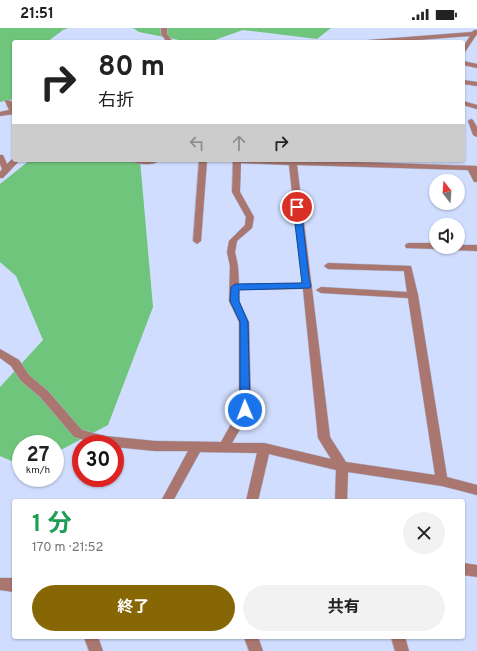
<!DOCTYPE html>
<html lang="ja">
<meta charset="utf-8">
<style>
:root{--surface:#fff;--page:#f2f2f2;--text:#222;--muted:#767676;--accent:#876703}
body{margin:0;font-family:Overpass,"Noto Sans JP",sans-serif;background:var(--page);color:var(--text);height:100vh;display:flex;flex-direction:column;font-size:15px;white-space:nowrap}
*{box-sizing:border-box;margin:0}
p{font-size:13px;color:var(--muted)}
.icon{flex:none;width:22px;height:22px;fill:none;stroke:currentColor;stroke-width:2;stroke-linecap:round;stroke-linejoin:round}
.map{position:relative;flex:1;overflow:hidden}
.drawer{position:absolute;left:12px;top:471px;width:453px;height:140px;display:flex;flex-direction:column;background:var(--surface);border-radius:4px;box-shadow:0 1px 3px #0004}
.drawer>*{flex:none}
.hud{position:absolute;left:12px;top:12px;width:453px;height:122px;border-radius:4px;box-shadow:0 1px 3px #0004;background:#fff;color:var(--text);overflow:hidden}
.needle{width:26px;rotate:343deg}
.fabs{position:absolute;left:429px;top:146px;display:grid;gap:8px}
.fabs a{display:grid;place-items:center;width:36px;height:36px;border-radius:50%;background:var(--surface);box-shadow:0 1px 3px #0004;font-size:20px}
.speed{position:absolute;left:12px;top:407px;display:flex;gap:8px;font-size:20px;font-weight:700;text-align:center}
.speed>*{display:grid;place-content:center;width:52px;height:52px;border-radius:50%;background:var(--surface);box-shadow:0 1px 3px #0004;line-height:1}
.speed small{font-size:10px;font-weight:400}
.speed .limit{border:6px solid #d22;background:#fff;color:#111}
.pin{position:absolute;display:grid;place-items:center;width:34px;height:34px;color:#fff;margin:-17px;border:2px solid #fff;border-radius:50%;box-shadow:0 1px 4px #0007}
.me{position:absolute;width:44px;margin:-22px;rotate:359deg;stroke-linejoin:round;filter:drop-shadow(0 0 3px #0008)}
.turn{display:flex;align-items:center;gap:14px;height:84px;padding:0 20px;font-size:18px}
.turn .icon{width:52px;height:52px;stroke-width:2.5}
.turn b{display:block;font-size:28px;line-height:34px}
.lanes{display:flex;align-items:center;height:38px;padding:0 20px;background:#0003;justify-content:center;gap:20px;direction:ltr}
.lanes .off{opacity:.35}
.round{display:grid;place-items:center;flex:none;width:42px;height:42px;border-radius:21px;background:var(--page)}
.headline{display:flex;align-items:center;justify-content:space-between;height:68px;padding:0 20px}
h1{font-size:24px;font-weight:700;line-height:30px;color:#1e9e55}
.primary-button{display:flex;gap:8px;margin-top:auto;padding:8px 20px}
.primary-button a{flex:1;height:46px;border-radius:24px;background:var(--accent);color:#fff;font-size:16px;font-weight:700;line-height:46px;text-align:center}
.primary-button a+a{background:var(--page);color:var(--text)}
.status{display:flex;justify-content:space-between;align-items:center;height:28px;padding:0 20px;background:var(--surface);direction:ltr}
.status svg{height:11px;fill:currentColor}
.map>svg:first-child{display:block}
.green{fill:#6fc57b}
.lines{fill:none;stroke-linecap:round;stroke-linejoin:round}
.minor-casing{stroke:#adb9d7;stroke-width:1}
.minor{fill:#aa7770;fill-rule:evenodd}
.route{fill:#1a73e8;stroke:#114b97}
</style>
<div class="status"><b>21:51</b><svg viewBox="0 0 49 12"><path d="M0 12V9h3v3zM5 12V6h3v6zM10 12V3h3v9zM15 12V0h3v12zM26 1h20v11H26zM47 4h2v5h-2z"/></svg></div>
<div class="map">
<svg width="477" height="623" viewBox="0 0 477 623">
<rect width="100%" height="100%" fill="#d0ddfe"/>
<g class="green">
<polygon points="0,0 68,0 63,2 47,14 14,14 14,71 0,74"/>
<polygon points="133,0 331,0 317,11 243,2 209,14 189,14 139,4"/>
<polygon points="30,132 140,132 153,279 108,397 55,425 55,416 21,416 21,437 0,428 0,359 43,312 16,248 0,234 0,156"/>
</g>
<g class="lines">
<defs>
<g id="minor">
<polygon points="161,0 167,0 167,6 173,14 167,14 161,6"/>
<polygon points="474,2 477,2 477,6 465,24 463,25 463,19 470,8 391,14 366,14 369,12 472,4"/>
<polygon points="463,33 477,36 477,40 463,37"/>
<polygon points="463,52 477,54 477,58 463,56"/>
<polygon points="6,72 11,73 14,78 14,86 0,88 0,84 9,82 5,73"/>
<polygon points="463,73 477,77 477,81 463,77"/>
<polygon points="471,91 473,92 477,99 477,109 473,107 468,93"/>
<polygon points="0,127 3,127 7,136 13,130 14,132 20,132 3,150 0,150 0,144 2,141 0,136"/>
<path d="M128,132H154L157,134C151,138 134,136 128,132Z"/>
<polygon points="199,132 207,132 201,213 197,216 193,213"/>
<path d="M233,132H295L477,138V154H474L468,142L297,137L330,409L346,434L435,447L408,270L321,265L316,262L321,259L407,264L404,243L328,241L324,238L328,235L411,238L418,267L447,449L477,457V467L442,458L348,444L347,473H335L336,442L269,426L258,473H246L257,425L200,424L173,473H161L188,423H155L115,419V416H99L74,409L40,369L21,353L11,338L0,330V321L19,332L29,347L48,363L82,402L105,408L155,413L221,414L239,382V294L229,273L230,238L227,224L229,213L245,197L246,189L232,164ZM241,135L289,137L302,255L239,256L238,238L235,224L237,213L252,200L254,189L240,164ZM303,261L318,410L331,431L264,415H232L251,382L249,294L239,273V262Z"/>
<polygon points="409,215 436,215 436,219 440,219 436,221 406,220 405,218 406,216"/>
<polygon points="458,217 477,217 477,223 452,222 448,219 458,219"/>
<polygon points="463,535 477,537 477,549 463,547"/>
<polygon points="0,550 14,550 14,564 0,562"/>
<polygon points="84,609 98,609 103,623 89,623"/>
<polygon points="244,609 258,609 263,623 249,623"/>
<polygon points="391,609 405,609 409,623 395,623"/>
</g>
</defs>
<use href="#minor" class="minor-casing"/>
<use href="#minor" class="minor"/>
</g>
<polygon class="route" points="297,177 301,179 309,250 311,258 310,260 239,262 239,273 248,294 250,382 249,385 242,385 240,382 240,294 230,273 231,259 235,256 302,255 293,179"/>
</svg>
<div class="fabs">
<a><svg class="needle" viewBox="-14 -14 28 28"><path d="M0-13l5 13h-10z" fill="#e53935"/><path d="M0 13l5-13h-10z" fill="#767676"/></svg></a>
<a><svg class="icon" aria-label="sound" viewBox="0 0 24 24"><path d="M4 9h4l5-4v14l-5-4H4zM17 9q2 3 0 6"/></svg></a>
</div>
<div class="speed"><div>27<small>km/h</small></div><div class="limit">30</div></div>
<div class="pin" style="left:297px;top:179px;background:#d93025"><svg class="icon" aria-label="arrive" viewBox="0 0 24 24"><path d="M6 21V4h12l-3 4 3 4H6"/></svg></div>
<svg class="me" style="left:245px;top:382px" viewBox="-20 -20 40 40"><circle r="17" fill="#1a73e8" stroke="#fff" stroke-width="3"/><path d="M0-11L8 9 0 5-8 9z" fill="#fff"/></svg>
<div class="hud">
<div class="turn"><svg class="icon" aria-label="right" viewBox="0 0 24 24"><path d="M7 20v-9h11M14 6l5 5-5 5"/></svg><div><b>80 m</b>右折</div></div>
<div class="lanes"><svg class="icon off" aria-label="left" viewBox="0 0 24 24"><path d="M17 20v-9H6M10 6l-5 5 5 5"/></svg><svg class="icon off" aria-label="ahead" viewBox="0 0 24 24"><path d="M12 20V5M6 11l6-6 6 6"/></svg><svg class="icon" aria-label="right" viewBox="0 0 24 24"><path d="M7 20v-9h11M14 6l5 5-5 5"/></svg></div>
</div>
<section class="drawer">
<div class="headline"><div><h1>1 分</h1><p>170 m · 21:52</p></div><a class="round"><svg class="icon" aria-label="close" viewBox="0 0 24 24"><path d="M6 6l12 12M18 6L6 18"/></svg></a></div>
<div class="primary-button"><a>終了</a><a>共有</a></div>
</section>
</div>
